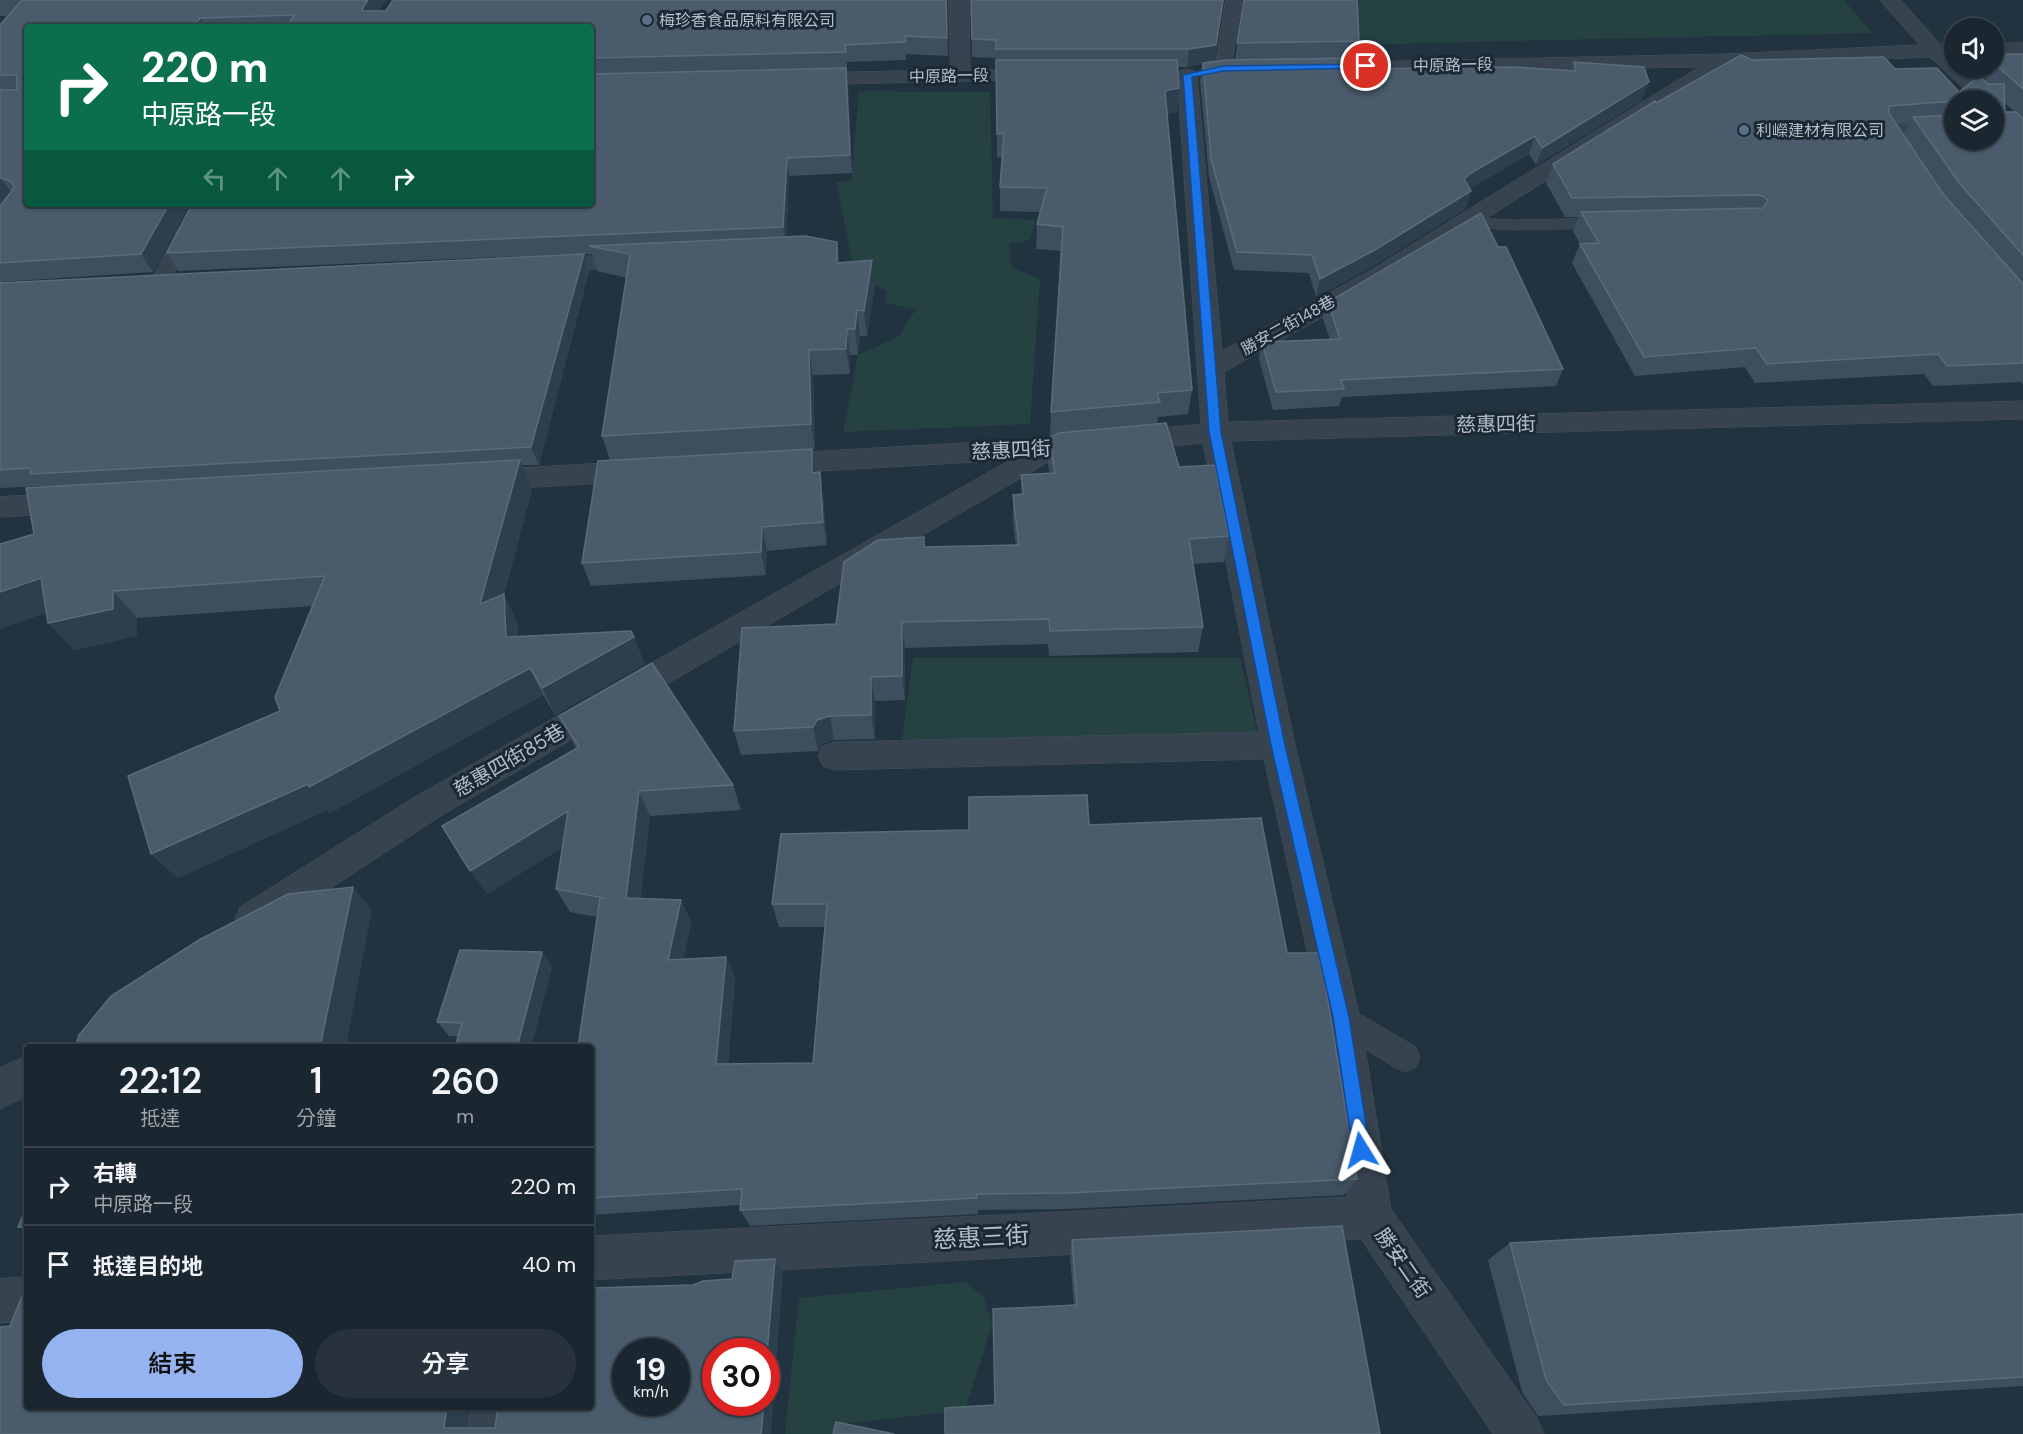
<!DOCTYPE html>
<html lang="zh-TW">
<meta charset="utf-8">
<style>
:root{--surface:#1a2630;--page:#27323c;--text:#f1f3f6;--muted:#9fa5ab;--line:#38434c;--accent:#95b2f1}
body{margin:0;font-family:"DM Sans","Noto Sans TC",sans-serif;background:var(--page);color:var(--text);height:100vh;display:flex;flex-direction:column;font-size:22px;white-space:nowrap}
*{box-sizing:border-box;margin:0}
p{font-size:20px;color:var(--muted)}
.icon{flex:none;width:33px;height:33px;fill:none;stroke:currentColor;stroke-width:2;stroke-linecap:round;stroke-linejoin:round}
.map{position:relative;flex:1;overflow:hidden}
.drawer{position:absolute;left:24px;top:1044px;width:570px;height:366px;display:flex;flex-direction:column;background:var(--surface);border-radius:6px;box-shadow:0 2px 4px #0004,0 0 0 2px var(--line)}
.drawer>*{flex:none}
.top-card{position:absolute;left:24px;top:24px;width:570px;height:183px;border-radius:6px;box-shadow:0 2px 4px #0004,0 0 0 2px var(--line);background:#0b6e4f;color:#fff;overflow:hidden}
.tools{position:absolute;left:1944px;top:18px;display:grid;gap:12px}
.tools a{display:grid;place-items:center;width:60px;height:60px;border-radius:50%;background:var(--surface);box-shadow:0 2px 4px #0004,0 0 0 2px var(--line);font-size:30px}
.speed{position:absolute;left:612px;top:1338px;display:flex;gap:12px;font-size:30px;font-weight:700;text-align:center}
.speed>*{display:grid;place-content:center;width:78px;height:78px;border-radius:50%;background:var(--surface);box-shadow:0 2px 4px #0004,0 0 0 2px var(--line);line-height:1}
.speed small{font-size:15px;font-weight:400}
.speed .limit{border:9px solid #d22;background:#fff;color:#111}
.pin{position:absolute;display:grid;place-items:center;width:51px;height:51px;color:#fff;margin:-26px;border:3px solid #fff;border-radius:50%;box-shadow:0 2px 6px #0007}
.me{position:absolute;width:66px;margin:-33px;rotate:352deg;stroke-linejoin:round;filter:drop-shadow(0 0 4px #0008)}
.turn{display:flex;align-items:center;gap:21px;height:126px;padding:0 18px;font-size:27px}
.turn .icon{width:78px;height:78px;stroke-width:2.5}
.turn b{display:block;font-size:42px;line-height:51px}
.lanes{display:flex;align-items:center;height:57px;padding:0 18px;background:#0003;justify-content:center;gap:30px;direction:ltr}
.lanes .off{opacity:.35}
.eta{display:flex;justify-content:space-evenly;align-items:center;height:102px;text-align:center}
.eta b{font-size:36px;font-weight:600;line-height:42px}
.action{display:flex;gap:12px;margin-top:auto;padding:12px 18px}
.action a{flex:1;height:69px;border-radius:36px;background:var(--accent);color:#111;font-size:24px;font-weight:600;line-height:69px;text-align:center}
.action a+a{background:var(--page);color:var(--text)}
ul{padding:0;list-style:none}
li{display:flex;align-items:center;gap:18px;height:78px;padding:0 18px;border-top:2px solid var(--line)}
li div{flex:1}
li b{display:block;font-size:22px}
li em{font-style:normal}
.map>svg:first-child{display:block}
.green{fill:#254141}
.lines{fill:none;stroke-linecap:round;stroke-linejoin:round}
.lane-casing{stroke:#43505c;stroke-width:1}
.street-casing{stroke:#43505c;stroke-width:1}
.lane{fill:#374450;fill-rule:evenodd}
.street{fill:#374450;fill-rule:evenodd}
.wall{fill:#3d4f5f;fill-rule:evenodd}
.shaded-wall{fill:#2d3f4e}
.building{fill:#4a5b6b;stroke:#5a6b7a;stroke-width:1.5;fill-rule:evenodd}
.route{fill:#1a73e8;stroke:#114b97;stroke-width:1.5}
.service-dot{fill:#5c6f8a;stroke:#1c2935;stroke-width:2}
.labels{text-anchor:middle;dominant-baseline:central;stroke-width:6;stroke-linejoin:round;paint-order:stroke}
.far-poi-label{font-size:16px;fill:#b3bfcb;stroke:#1c2935;text-anchor:start}
.far-street-label{font-size:16px;fill:#b3bfcb;stroke:#1c2935}
.street-label{font-size:20px;fill:#b3bfcb;stroke:#1c2935}
.near-street-label{font-size:24px;fill:#b3bfcb;stroke:#1c2935}
</style>
<div class="map">
<svg width="2023" height="1434" viewBox="0 0 2023 1434">
<rect width="100%" height="100%" fill="#223340"/>
<g class="green">
<polygon points="1259,0 1844,0 1872,33 1252,47"/>
<polygon points="859,91 990,92 993,218 1035,220 1030,240 1009,244 1012,268 1040,279 1030,424 843,432 858,355 898,337 916,309 885,303 887,291 855,273 836,182 851,181"/>
<polygon points="913,658 1240,658 1259,739 901,747"/>
<polygon points="965,1282 984,1297 992,1325 965,1410 842,1424 833,1434 785,1434 799,1298"/>
</g>
<g class="lines">
<defs>
<g id="lane">
<polygon points="1226,0 1242,0 1231,69 1223,74 1215,69"/>
<polygon points="1954,121 1954,131 1899,134 1908,147 1905,151 1893,151 1879,130 1881,126 1887,125"/>
<polygon points="1461,217 1512,220 1610,218 1616,219 1619,223 1616,227 1610,228 1512,230 1455,226 1452,222 1455,218"/>
<polygon points="187,223 193,225 196,229 170,282 167,286 153,286 150,282 178,229 181,225"/>
<polygon points="1341,1003 1416,1047 1420,1057 1416,1067 1405,1072 1394,1067 1330,1027 1326,1017 1330,1007"/>
</g>
<g id="street">
<polygon points="949,0 969,0 970,70 1042,69 1049,71 1052,75 1049,79 803,85 796,83 793,79 796,75 803,73 950,70"/>
<polygon points="1880,0 1901,0 1940,44 1954,44 1954,56 1953,56 1954,68 1965,68 1996,95 1999,100 1996,105 1994,105 1994,100 1976,100 1930,57 1728,66 1387,281 1224,372 1228,422 2023,401 2023,419 1231,441 1295,745 1360,1017 1391,1209 1537,1418 1544,1434 1493,1434 1361,1239 591,1280 591,1236 1347,1197 1322,1017 1264,759 835,770 823,766 818,756 823,746 835,742 1259,732 1203,443 1057,457 442,815 266,931 253,936 240,931 235,919 240,907 418,795 1010,460 769,474 759,471 755,464 759,457 769,454 1052,438 1201,424 1177,75 1180,71 1187,69 1194,71 1197,75 1222,351 1369,271 1699,67 1315,73 1308,71 1305,67 1308,63 1724,54 1919,45"/>
<polygon points="2023,43 2023,55 1994,56 1994,44"/>
<polygon points="639,254 648,256 651,261 648,266 541,272 532,270 529,265 532,260 541,258"/>
<polygon points="642,461 652,464 656,471 652,478 642,481 484,490 474,487 470,480 474,473 484,470"/>
<polygon points="73,493 83,496 87,503 83,510 73,513 0,517 0,497"/>
<polygon points="27,1056 27,1096 0,1109 0,1068"/>
<polygon points="27,1277 27,1321 0,1323 0,1279"/>
<polygon points="471,1407 517,1407 513,1434 467,1434"/>
</g>
</defs>
<use href="#lane" class="lane-casing"/>
<use href="#street" class="street-casing"/>
<use href="#lane" class="lane"/>
<use href="#street" class="street"/>
</g>
<g class="wall">
<polygon points="0,0 386,0 378,11 386,11 393,0 947,0 948,56 906,54 906,60 847,62 847,69 846,69 848,86 852,173 789,176 786,237 837,242 839,263 875,285 867,336 860,336 858,355 850,355 850,374 813,375 815,449 795,450 812,449 816,473 823,496 827,545 767,551 766,575 591,586 582,563 610,460 602,436 627,278 597,271 592,254 584,254 589,272 539,465 522,465 532,489 504,595 517,622 518,636 645,664 555,715 543,695 330,813 327,810 178,878 151,854 280,711 312,606 137,618 137,636 74,650 34,534 42,487 41,486 0,488 0,283 570,254 178,271 167,253 591,204 591,27 27,27 190,204 153,272 0,282 0,25 8,16 0,16"/>
<polygon points="971,0 1224,0 1214,62 1235,60 1244,0 1359,41 1355,58 1360,69 1571,71 1574,62 1642,100 1536,165 1529,154 1469,189 1471,191 1465,209 1368,269 1316,297 1309,273 1234,270 1209,177 1200,81 1202,64 1187,67 1178,67 1177,112 1167,114 1192,390 1188,414 1158,417 1157,424 1179,467 1229,536 1224,562 1193,564 1203,627 1198,652 1049,656 1048,644 905,648 905,700 875,701 875,739 834,740 822,744 818,751 741,755 734,731 836,624 925,547 1016,545 1013,521 1013,495 1021,494 1021,475 1050,473 1048,465 1049,438 1054,435 1050,436 1051,412 1061,251 1036,249 1037,224 1040,212 1000,211 1000,187 1002,157 997,157 996,58 972,57"/>
<path d="M2023,54V385L2021,382L1933,386L1924,374L1755,383L1745,367L1635,376L1572,263L1580,244L1573,231L1579,217H1565L1546,183L1553,164L1656,103L1752,60L1895,69L1959,92L1984,81L1995,64ZM1954,100H1994L1954,140ZM2004,102L2015,112H2005ZM1910,123L1903,135L1896,124Z"/>
<polygon points="1498,247 1563,369 1556,386 1342,397 1339,406 1273,410 1259,359 1262,342 1330,339 1323,319 1328,302"/>
<polygon points="559,716 733,785 741,810 650,816 640,899 681,900 691,923 683,959 726,957 735,978 728,1064 813,1063 825,927 779,927 772,904 969,830 1089,825 1287,953 1357,1179 1344,1195 1066,1209 978,1210 978,1214 750,1226 740,1210 740,1205 591,1215 591,1047 597,917 570,912 556,889 563,847 487,894 576,748"/>
<polygon points="542,952 552,967 531,1047 455,1047 458,1036 449,1036 437,1022"/>
<polygon points="27,1206 27,1231 18,1227"/>
<polygon points="2023,1214 2023,1386 1538,1416 1522,1392 1488,1260 1510,1243"/>
<polygon points="1072,1240 1380,1434 995,1405 1074,1305 1070,1257"/>
</g>
<g class="shaded-wall">
<polygon points="368,0 386,0 369,26 362,9"/>
<polygon points="1223,0 1214,62 1187,67 1189,49"/>
<polygon points="200,18 205,27 194,27"/>
<polygon points="846,68 848,86 852,173 850,155"/>
<polygon points="1649,82 1642,100 1536,165 1542,148"/>
<polygon points="1179,88 1177,112 1162,115 1165,91"/>
<polygon points="1535,136 1529,154 1466,191 1464,179 1471,173"/>
<polygon points="787,158 789,176 786,245 783,227"/>
<polygon points="0,178 1,178 14,196 0,210"/>
<polygon points="1471,191 1465,209 1368,269 1316,297 1320,279"/>
<polygon points="169,204 190,204 153,272 141,254"/>
<polygon points="837,242 840,268 837,263"/>
<polygon points="584,254 589,272 539,465 531,447"/>
<polygon points="872,260 875,285 867,336 864,311"/>
<polygon points="857,310 860,336 858,355 855,329"/>
<polygon points="847,329 850,355 850,374 846,349"/>
<polygon points="809,350 813,375 815,449 811,424"/>
<polygon points="812,449 816,473 812,473"/>
<polygon points="520,460 532,489 504,595 517,622 519,664 480,604"/>
<polygon points="820,472 823,496 827,545 823,522"/>
<polygon points="762,527 767,551 766,575 761,552"/>
<polygon points="41,578 66,606 0,629 0,592"/>
<polygon points="113,591 137,618 137,636 74,650 48,623"/>
<polygon points="902,622 905,648 905,700 902,676"/>
<polygon points="634,637 645,664 555,715 542,688"/>
<polygon points="530,668 543,695 330,813 327,810 178,878 151,854"/>
<polygon points="871,677 875,701 875,739 871,715"/>
<polygon points="830,716 834,740 822,744 818,751 813,727 817,720"/>
<polygon points="639,791 650,816 638,921 626,898"/>
<polygon points="568,811 582,836 487,894 470,871"/>
<polygon points="353,887 372,909 346,1047 320,1047"/>
<polygon points="681,900 691,923 679,981 668,960"/>
<polygon points="542,952 552,967 531,1047 517,1047"/>
<polygon points="726,957 735,978 726,1084 716,1064"/>
<polygon points="775,1259 783,1272 771,1434 761,1434 764,1402 766,1402 766,1365"/>
<polygon points="447,1407 469,1407 466,1434 444,1428"/>
</g>
<g class="building">
<polygon points="22,0 368,0 362,9 363,11 386,11 393,0 946,0 947,38 905,36 905,42 845,45 846,52 591,58 591,27 287,27 294,15 200,18 194,27 27,27 27,204 169,204 141,254 0,263 0,206 15,187 10,181 1,178 0,178 0,90 17,90 17,75 0,75 0,25"/>
<polygon points="971,0 1223,0 1216,45 1189,49 996,49 996,40 972,39"/>
<polygon points="1244,0 1357,0 1359,41 1237,43"/>
<polygon points="2007,54 2023,54 2023,89 1995,64"/>
<polygon points="1741,55 1752,60 1884,57 1895,69 1937,68 1959,92 1979,76 1988,84 2004,84 2005,112 2016,112 2023,119 2023,255 1960,184 1913,117 1954,115 1954,140 1994,140 1994,100 1954,100 1954,101 1890,106 1888,112 1943,194 2023,284 2023,363 1947,366 1938,354 1767,364 1756,348 1644,357 1580,244 1599,243 1581,212 1763,208 1768,201 1763,196 1757,195 1572,198 1553,164 1655,101 1656,103"/>
<polygon points="1360,58 1360,69 1513,67 1576,71 1574,62 1644,67 1649,82 1542,148 1535,136 1471,173 1464,179 1471,191 1373,251 1320,279 1312,255 1237,252 1211,159 1203,63 1226,60"/>
<polygon points="996,60 1177,60 1179,88 1165,91 1192,390 1157,393 1160,402 1051,412 1063,227 1037,224 1047,188 1000,187 1004,133 997,134"/>
<polygon points="846,68 850,155 787,158 783,227 167,253 192,204 591,204 591,74"/>
<polygon points="1481,213 1498,247 1506,247 1563,369 1341,380 1344,389 1276,392 1262,342 1340,339 1328,302"/>
<polygon points="805,236 837,242 837,263 872,260 864,311 857,310 855,329 847,329 846,349 809,350 811,424 602,436 630,254 589,246"/>
<polygon points="584,254 531,447 31,474 30,468 0,470 0,283"/>
<polygon points="1166,423 1179,467 1215,465 1229,536 1189,539 1203,627 1050,631 1049,619 902,622 902,676 871,677 871,715 830,716 817,720 813,727 734,731 742,628 836,624 844,562 878,540 924,537 924,547 1019,545 1013,495 1024,494 1021,475 1055,473 1049,438 1059,433"/>
<polygon points="812,449 812,473 820,472 823,522 762,527 761,552 582,563 598,461"/>
<polygon points="520,460 480,604 504,594 506,637 631,631 634,637 542,688 530,668 309,787 308,784 151,854 128,776 280,711 275,697 325,576 113,591 113,609 48,623 41,578 0,592 0,544 34,534 26,488"/>
<polygon points="652,663 733,785 639,791 626,898 681,900 668,960 726,957 716,1064 813,1063 827,904 772,904 781,834 969,830 969,797 1087,795 1089,825 1261,818 1287,953 1320,953 1357,1179 1068,1193 977,1194 977,1198 740,1210 742,1189 591,1198 591,1047 578,1047 600,898 604,898 556,889 568,811 470,871 442,826 579,747 559,716"/>
<polygon points="353,887 320,1047 75,1047 79,1035 111,996 199,940 288,894"/>
<polygon points="460,950 542,952 517,1047 455,1047 462,1023 437,1022"/>
<polygon points="27,1206 27,1227 18,1227"/>
<polygon points="2023,1214 2023,1377 1564,1405 1546,1380 1510,1243"/>
<polygon points="1342,1226 1380,1434 945,1434 945,1408 995,1405 993,1309 1077,1305 1072,1240"/>
<path d="M775,1259L766,1365V1352H716V1402H764L761,1434H0V1327L10,1326L27,1284V1407H447L444,1428H495L498,1407H591V1288L693,1285L703,1281L732,1279L735,1261ZM626,1352H676V1402H626Z"/>
<polygon points="836,1422 894,1434 833,1434"/>
</g>
<polygon class="route" points="1366,64 1369,65 1369,68 1223,71 1192,77 1221,432 1285,745 1349,1017 1370,1150 1367,1156 1361,1159 1355,1156 1353,1150 1333,1017 1271,745 1209,432 1183,75 1223,66"/>
<g class="service-dot">
<circle cx="647" cy="20" r="6"/>
<circle cx="1744" cy="130" r="6"/>
</g>
<g class="labels">
<g class="far-poi-label">
<text x="659" y="20">梅珍香食品原料有限公司</text>
<text x="1756" y="130">利嶸建材有限公司</text>
</g>
<g class="far-street-label">
<text transform="translate(1453 65) rotate(-1)">中原路一段</text>
<text transform="translate(949 76) rotate(-1)">中原路一段</text>
<text transform="translate(1288 325) rotate(-29)">勝安二街148巷</text>
</g>
<g class="street-label">
<text transform="translate(1496 424) rotate(-1)">慈惠四街</text>
<text transform="translate(1011 450) rotate(-3)">慈惠四街</text>
<text transform="translate(509 760) rotate(-30)">慈惠四街85巷</text>
<text transform="translate(1403 1263) rotate(55)">勝安二街</text>
</g>
<g class="near-street-label">
<text transform="translate(981 1237) rotate(-3)">慈惠三街</text>
</g>
</g>
</svg>
<div class="tools">
<a><svg class="icon" aria-label="sound" viewBox="0 0 24 24"><path d="M4 9h4l5-4v14l-5-4H4zM17 9q2 3 0 6"/></svg></a>
<a><svg class="icon" aria-label="layers" viewBox="0 0 24 24"><path d="M12 4l9 5-9 5-9-5zM3 14l9 5 9-5"/></svg></a>
</div>
<div class="speed"><div>19<small>km/h</small></div><div class="limit">30</div></div>
<div class="pin" style="left:1366px;top:66px;background:#d93025"><svg class="icon" aria-label="arrive" viewBox="0 0 24 24"><path d="M6 21V4h12l-3 4 3 4H6"/></svg></div>
<svg class="me" style="left:1361px;top:1150px" viewBox="-20 -20 40 40"><path d="M0-17L14 15 0 8-14 15z" fill="#1a73e8" stroke="#fff" stroke-width="4"/></svg>
<div class="top-card">
<div class="turn"><svg class="icon" aria-label="right" viewBox="0 0 24 24"><path d="M7 20v-9h11M14 6l5 5-5 5"/></svg><div><b>220 m</b>中原路一段</div></div>
<div class="lanes"><svg class="icon off" aria-label="left" viewBox="0 0 24 24"><path d="M17 20v-9H6M10 6l-5 5 5 5"/></svg><svg class="icon off" aria-label="ahead" viewBox="0 0 24 24"><path d="M12 20V5M6 11l6-6 6 6"/></svg><svg class="icon off" aria-label="ahead" viewBox="0 0 24 24"><path d="M12 20V5M6 11l6-6 6 6"/></svg><svg class="icon" aria-label="right" viewBox="0 0 24 24"><path d="M7 20v-9h11M14 6l5 5-5 5"/></svg></div>
</div>
<section class="drawer">
<div class="eta">
<div><b>22:12</b><p>抵達</p></div>
<div><b>1</b><p>分鐘</p></div>
<div><b>260</b><p>m</p></div>
</div>
<ul>
<li><svg class="icon" aria-label="right" viewBox="0 0 24 24"><path d="M7 20v-9h11M14 6l5 5-5 5"/></svg><div><b>右轉</b><p>中原路一段</p></div><em>220 m</em></li>
<li><svg class="icon" aria-label="arrive" viewBox="0 0 24 24"><path d="M6 21V4h12l-3 4 3 4H6"/></svg><div><b>抵達目的地</b></div><em>40 m</em></li>
</ul>
<div class="action"><a>結束</a><a>分享</a></div>
</section>
</div>
